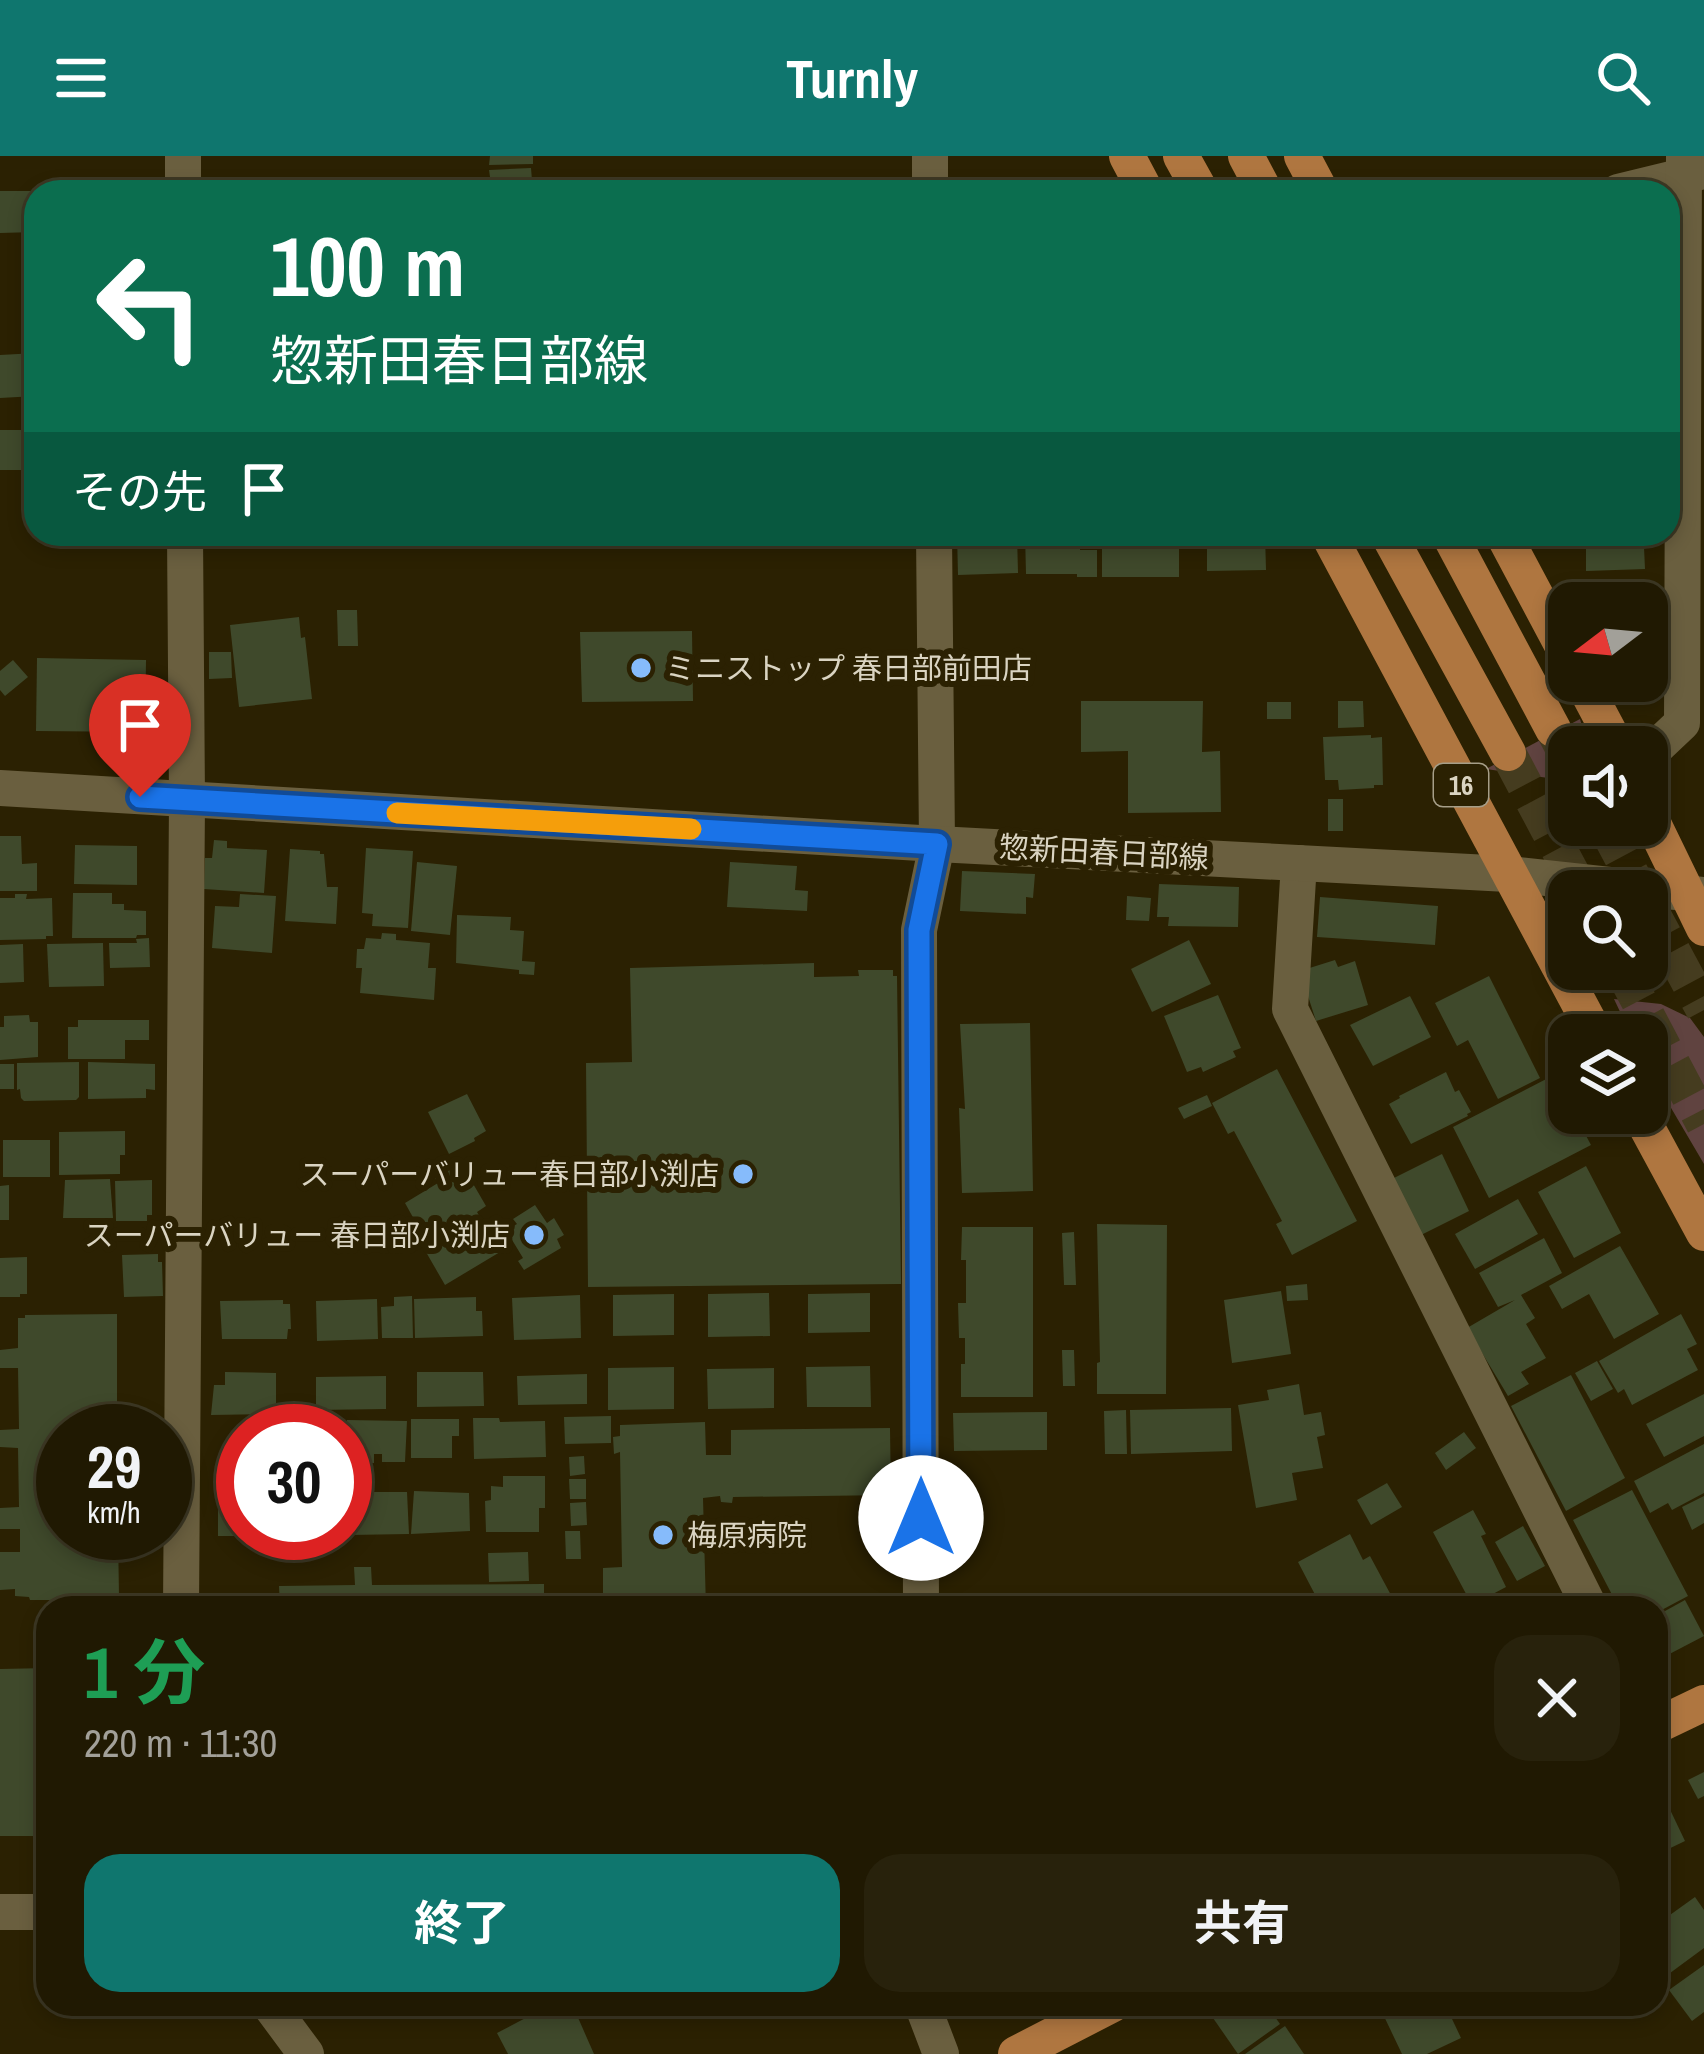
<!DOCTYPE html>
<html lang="ja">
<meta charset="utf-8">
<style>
:root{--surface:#201902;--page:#28220c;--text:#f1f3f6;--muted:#a2a099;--line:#3d3824;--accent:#0f766e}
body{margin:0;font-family:"Archivo Narrow","Noto Sans JP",sans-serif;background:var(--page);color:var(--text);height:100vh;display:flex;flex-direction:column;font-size:45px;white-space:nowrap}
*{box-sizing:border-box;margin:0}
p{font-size:39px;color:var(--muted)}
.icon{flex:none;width:66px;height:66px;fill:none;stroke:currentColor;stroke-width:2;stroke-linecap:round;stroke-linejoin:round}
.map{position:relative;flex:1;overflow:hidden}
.drawer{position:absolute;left:36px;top:1440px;width:1632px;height:420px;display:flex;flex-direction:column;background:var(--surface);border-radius:36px;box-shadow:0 6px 18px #0003,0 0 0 3px var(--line)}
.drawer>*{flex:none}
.banner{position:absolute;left:24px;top:24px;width:1656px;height:366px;border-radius:36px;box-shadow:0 6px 18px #0003,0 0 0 3px var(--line);background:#0b6e4f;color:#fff;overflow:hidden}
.needle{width:78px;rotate:254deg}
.fabs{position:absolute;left:1548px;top:426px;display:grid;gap:24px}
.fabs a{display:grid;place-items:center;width:120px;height:120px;border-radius:24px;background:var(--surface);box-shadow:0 6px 18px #0003,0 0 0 3px var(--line);font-size:60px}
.speed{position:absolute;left:36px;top:1248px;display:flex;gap:24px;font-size:60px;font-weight:700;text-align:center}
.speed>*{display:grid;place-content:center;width:156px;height:156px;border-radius:50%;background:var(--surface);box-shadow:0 6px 18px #0003,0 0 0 3px var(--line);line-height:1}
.speed small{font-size:30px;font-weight:400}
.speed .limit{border:18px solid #d22;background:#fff;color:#111}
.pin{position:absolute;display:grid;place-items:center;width:102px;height:102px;color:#fff;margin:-123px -51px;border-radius:50% 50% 50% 0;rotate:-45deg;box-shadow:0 0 12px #0007}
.pin .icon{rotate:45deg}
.me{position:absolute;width:132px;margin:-66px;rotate:0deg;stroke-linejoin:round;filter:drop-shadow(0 0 9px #0008)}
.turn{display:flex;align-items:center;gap:42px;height:252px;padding:0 48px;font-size:54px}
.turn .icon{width:156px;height:156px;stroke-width:2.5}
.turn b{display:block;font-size:84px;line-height:102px}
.then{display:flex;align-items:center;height:114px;padding:0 48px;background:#0003;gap:24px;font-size:45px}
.round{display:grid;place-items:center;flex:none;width:126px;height:126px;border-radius:36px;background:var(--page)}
.head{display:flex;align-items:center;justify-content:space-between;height:204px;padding:0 48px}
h1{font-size:72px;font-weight:700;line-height:90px;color:#1e9e55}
.action{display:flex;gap:24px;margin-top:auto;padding:24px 48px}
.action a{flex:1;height:138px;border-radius:36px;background:var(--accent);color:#fff;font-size:48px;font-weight:700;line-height:138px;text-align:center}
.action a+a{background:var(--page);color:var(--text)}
header{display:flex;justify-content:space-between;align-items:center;height:156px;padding:0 48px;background:var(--accent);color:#fff;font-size:54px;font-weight:700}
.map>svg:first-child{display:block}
.green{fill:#604340}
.building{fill:#3f492b}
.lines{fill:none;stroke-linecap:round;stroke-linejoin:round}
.trunk-tunnel{stroke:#453c1f;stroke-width:36;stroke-dasharray:36 18;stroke-linecap:butt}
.minor{stroke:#6a5f3f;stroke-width:36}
.secondary{stroke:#6a5f3f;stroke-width:36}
.trunk{stroke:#af7640;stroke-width:36}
.route-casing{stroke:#114b97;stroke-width:30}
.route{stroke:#1a73e8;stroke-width:21}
.slow{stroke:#f59e0b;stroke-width:21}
.poi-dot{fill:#86bbfb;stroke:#2b2102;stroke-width:4.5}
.labels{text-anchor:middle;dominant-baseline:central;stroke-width:12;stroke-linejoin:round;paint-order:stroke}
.shield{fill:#2b2102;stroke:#a69e88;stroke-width:3}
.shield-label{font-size:27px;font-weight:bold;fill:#dad4c2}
.poi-label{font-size:30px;fill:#dad4c2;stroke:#2b2102;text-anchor:start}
.street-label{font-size:30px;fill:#dad4c2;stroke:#2b2102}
</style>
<header><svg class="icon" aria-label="menu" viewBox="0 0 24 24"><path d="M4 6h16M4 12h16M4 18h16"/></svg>Turnly<svg class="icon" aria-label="search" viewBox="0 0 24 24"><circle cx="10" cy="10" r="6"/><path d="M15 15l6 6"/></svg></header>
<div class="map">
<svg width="1704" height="1898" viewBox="0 0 1704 1898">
<rect width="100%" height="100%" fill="#2b2102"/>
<g class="green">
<polygon points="1580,563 1588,591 1569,591 1569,625 1486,613"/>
<polygon points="1614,843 1661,848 1690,862 1704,881 1704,1008 1647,911 1647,879 1631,879"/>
</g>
<g class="building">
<polygon points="490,0 533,0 533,8 489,9"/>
<polygon points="531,12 533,36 478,36 478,31 483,31 483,22 490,21 489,14"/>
<polygon points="284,29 284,36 221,36 221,30"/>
<polygon points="466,29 467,36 393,36 393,31"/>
<polygon points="302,30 359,31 359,36 302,36"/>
<polygon points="0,35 36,35 36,76 0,77"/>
<polygon points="36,197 36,240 0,242 0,199"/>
<rect x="0" y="274" width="36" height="40"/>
<polygon points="228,378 273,378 273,385 228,388"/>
<polygon points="957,378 1017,378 1018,417 958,419"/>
<polygon points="1025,378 1080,378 1080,394 1097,394 1097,421 1077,421 1077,418 1026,418"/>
<rect x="1102" y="378" width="77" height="43"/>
<polygon points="1207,378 1265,378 1266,414 1207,415"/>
<polygon points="1574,378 1637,378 1638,392 1644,391 1645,413 1586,415 1586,391 1575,392"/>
<polygon points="1595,424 1653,426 1656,487 1647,487 1647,447 1607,447"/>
<polygon points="337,454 357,454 358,490 338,490"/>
<polygon points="299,461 301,482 305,481 312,543 239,551 230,469"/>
<polygon points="692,475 693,545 582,546 580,476"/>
<polygon points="209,496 231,496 232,522 209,523"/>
<polygon points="37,502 146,504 145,576 36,575"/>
<polygon points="13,504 28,521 5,540 0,534 0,515"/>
<polygon points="1081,545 1203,545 1202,596 1220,595 1221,656 1128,657 1128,595 1081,596"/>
<polygon points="1338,545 1363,545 1364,571 1338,572"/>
<rect x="1267" y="546" width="24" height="17"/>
<polygon points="1371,579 1371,582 1382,581 1383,629 1374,629 1374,632 1339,634 1338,624 1325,624 1323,581"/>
<rect x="1328" y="643" width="15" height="32"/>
<polygon points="0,680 21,680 22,708 37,707 37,735 0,735"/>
<polygon points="214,684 227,685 227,692 267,694 264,737 204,733 205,702 212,702"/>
<polygon points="75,689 137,690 137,729 74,728"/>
<polygon points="366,692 413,695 408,772 372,770 373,758 362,757"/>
<polygon points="290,693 320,695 320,698 324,698 327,731 338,731 336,768 285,765"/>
<polygon points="417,706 457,710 450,779 411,775"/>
<polygon points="730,706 797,710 795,734 808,735 807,755 727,751"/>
<polygon points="962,715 1035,718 1033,742 1026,741 1026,758 960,755"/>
<polygon points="1159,728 1239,731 1238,771 1168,770 1169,761 1157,761"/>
<polygon points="73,737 112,737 112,748 124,748 124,754 146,755 146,779 137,779 136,782 72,782"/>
<polygon points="15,738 27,738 26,743 52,742 53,780 46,780 46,783 0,784 0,742 15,742"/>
<polygon points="240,738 276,740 272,797 212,792 215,750 239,751"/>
<polygon points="1127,740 1151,742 1149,765 1126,764"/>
<polygon points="1320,741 1438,750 1435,789 1317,781"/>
<polygon points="457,759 511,761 510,774 524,775 522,805 535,806 534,819 519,818 519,814 456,807"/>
<polygon points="382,777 396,778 396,784 430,787 428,812 436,812 434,844 360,837 362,812 356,812 357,793 364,793 366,782 381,783"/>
<polygon points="149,782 150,811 110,812 109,787 137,787 136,783"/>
<polygon points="1189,784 1211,828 1152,856 1131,813"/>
<polygon points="103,787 104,830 49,831 47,788"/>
<polygon points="23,788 24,826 0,827 0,789"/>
<polygon points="1335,804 1338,811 1355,805 1368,849 1316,865 1300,815"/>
<polygon points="814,807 814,821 859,820 858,814 893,814 893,820 897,820 901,1128 588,1131 586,907 632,906 630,812"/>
<polygon points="1489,820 1540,922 1498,943 1468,884 1457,890 1435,847"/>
<polygon points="1218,839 1241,892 1233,895 1236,901 1203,916 1201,911 1187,916 1164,860"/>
<polygon points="1410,840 1431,881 1373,910 1350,869"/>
<polygon points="29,859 30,866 38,866 38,901 0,904 0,871 4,871 4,860"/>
<polygon points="78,864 149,864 149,884 125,884 125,903 68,903 68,871 78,871"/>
<polygon points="1030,867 1033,1035 962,1037 959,952 965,953 960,868"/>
<polygon points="79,906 79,941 76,944 24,945 21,942 20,933 17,934 17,907"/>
<polygon points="88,906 155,908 155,934 146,933 146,942 88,943"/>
<rect x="0" y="908" width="14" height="25"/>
<polygon points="1277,913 1357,1065 1292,1099 1276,1068 1282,1065 1234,975 1228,978 1212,947"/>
<polygon points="1446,916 1455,936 1459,934 1471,956 1467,958 1468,960 1411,988 1389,948 1400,942 1399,940"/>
<polygon points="1554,919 1569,947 1569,957 1574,957 1591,989 1489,1042 1453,971"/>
<polygon points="467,938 486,975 474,982 475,985 449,998 428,956"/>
<polygon points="1207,939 1212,950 1184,963 1178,952"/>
<polygon points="125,975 125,999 120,999 120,1018 59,1019 59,976"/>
<rect x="3" y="984" width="47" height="37"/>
<polygon points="1442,998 1469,1055 1419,1080 1392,1023"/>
<polygon points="461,1007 486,1050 477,1056 500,1096 445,1129 415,1077 420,1074 405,1047 438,1027 435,1022"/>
<polygon points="1586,1010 1621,1077 1574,1102 1538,1036"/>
<polygon points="110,1023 113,1062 63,1062 65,1024"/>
<polygon points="152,1024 152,1059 147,1059 147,1065 116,1065 115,1025"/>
<polygon points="9,1029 9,1064 0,1064 0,1030"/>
<polygon points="1518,1043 1538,1078 1475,1113 1455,1078"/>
<polygon points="535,1049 547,1067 554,1062 564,1079 557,1083 561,1092 524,1114 518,1105 523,1102 506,1074 517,1068 513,1063"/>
<polygon points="1097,1068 1167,1069 1166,1238 1097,1238 1097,1207 1100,1206"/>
<polygon points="962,1071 1033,1071 1033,1241 961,1241 961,1208 965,1208 965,1182 959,1182 958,1147 966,1147 966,1104 961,1104"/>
<polygon points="1074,1076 1076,1129 1064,1129 1062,1077"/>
<polygon points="1544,1082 1562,1117 1521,1139 1535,1162 1526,1168 1546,1202 1521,1216 1529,1228 1508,1240 1467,1172 1515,1144 1498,1151 1479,1117"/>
<polygon points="1620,1090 1659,1158 1614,1183 1589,1138 1562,1153 1549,1130"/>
<polygon points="158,1098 158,1106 162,1106 163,1140 124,1141 122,1099"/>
<polygon points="27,1101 27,1138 20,1138 20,1141 0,1141 0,1102"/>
<polygon points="1307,1128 1308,1144 1287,1145 1286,1130"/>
<polygon points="1281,1135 1291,1198 1232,1207 1224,1144"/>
<polygon points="769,1137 770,1180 708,1181 708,1138"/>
<polygon points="870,1137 870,1176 808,1177 808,1138"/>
<polygon points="674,1138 674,1179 613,1180 613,1139"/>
<polygon points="580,1139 581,1182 514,1184 512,1142"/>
<polygon points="412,1140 413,1182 382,1182 381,1151 394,1150 394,1141"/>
<polygon points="476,1141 476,1155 482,1155 483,1180 415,1182 414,1143"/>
<polygon points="377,1143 378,1183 317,1185 316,1145"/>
<polygon points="283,1144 283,1148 290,1148 291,1173 288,1173 287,1183 222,1183 220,1145"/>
<polygon points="117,1158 117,1275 63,1275 63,1377 118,1377 119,1440 111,1440 111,1444 30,1444 29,1441 15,1440 15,1433 0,1434 0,1396 20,1396 20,1373 0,1373 0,1352 19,1351 18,1292 0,1291 0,1274 19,1273 18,1212 0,1212 0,1194 18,1192 18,1162 25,1162 25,1159"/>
<polygon points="1681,1158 1697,1188 1687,1193 1698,1214 1632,1249 1624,1233 1618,1237 1599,1205"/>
<polygon points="1062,1194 1074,1194 1075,1230 1063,1230"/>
<polygon points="1597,1205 1613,1233 1591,1245 1575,1217"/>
<polygon points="870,1210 871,1251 807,1251 806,1211"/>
<polygon points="674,1211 674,1253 608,1254 608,1212"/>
<polygon points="774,1212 774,1252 708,1253 707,1213"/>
<polygon points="225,1216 276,1217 276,1258 211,1259 214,1229 225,1229"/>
<polygon points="417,1216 483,1216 484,1250 417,1251"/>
<polygon points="587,1218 587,1248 518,1249 517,1220"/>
<polygon points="1571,1219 1625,1322 1566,1355 1511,1250"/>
<polygon points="386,1220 386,1253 316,1254 316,1221"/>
<polygon points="1299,1228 1304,1259 1321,1256 1325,1279 1317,1281 1323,1312 1292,1317 1297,1344 1256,1352 1238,1249 1269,1244 1267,1234"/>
<polygon points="1704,1238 1704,1280 1664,1301 1646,1268"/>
<polygon points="1231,1252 1232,1295 1131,1298 1130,1254"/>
<polygon points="1126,1254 1127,1298 1105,1298 1104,1255"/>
<polygon points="1047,1256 1047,1294 954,1295 953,1257"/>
<polygon points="611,1260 611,1287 565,1288 564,1261"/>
<polygon points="473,1262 499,1262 500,1266 545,1265 546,1301 474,1303"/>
<polygon points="411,1263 459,1263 459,1280 452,1280 452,1302 411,1302"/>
<polygon points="347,1264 407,1265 405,1306 382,1306 382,1298 374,1298 374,1307 356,1307 356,1299 346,1299"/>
<polygon points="275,1266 328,1267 328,1275 274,1275"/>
<polygon points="705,1266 706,1299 731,1299 731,1274 890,1272 891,1339 733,1341 732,1347 721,1346 720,1340 703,1342 706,1452 603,1452 603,1412 622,1411 620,1296 614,1298 613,1281 620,1280 620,1269"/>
<polygon points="1464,1276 1476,1292 1446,1314 1435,1297"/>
<polygon points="1704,1288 1704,1337 1672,1354 1668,1347 1650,1357 1634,1325"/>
<polygon points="584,1300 585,1318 570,1320 569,1301"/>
<polygon points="503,1320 545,1320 545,1352 539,1352 539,1376 486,1376 485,1345 491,1344 491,1330 503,1331"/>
<polygon points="569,1323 586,1323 586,1343 570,1343"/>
<polygon points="1387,1327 1402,1351 1371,1369 1357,1344"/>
<polygon points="1632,1334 1688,1440 1656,1457 1656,1452 1619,1452 1573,1364"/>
<polygon points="414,1335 469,1337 470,1375 411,1378"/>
<polygon points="243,1336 243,1380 218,1380 218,1337"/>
<polygon points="349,1336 407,1336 409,1378 350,1379"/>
<polygon points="1704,1340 1704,1367 1692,1374 1682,1351"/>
<polygon points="586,1346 587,1369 571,1370 570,1347"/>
<polygon points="1473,1354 1486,1378 1481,1380 1506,1431 1472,1449 1433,1376"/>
<polygon points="1523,1370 1545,1410 1517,1425 1495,1386"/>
<polygon points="565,1375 580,1375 581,1403 566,1403"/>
<polygon points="1350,1378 1363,1404 1370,1400 1392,1441 1387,1444 1391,1452 1322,1452 1298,1406"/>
<polygon points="528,1396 529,1425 489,1426 488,1397"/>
<polygon points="354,1411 371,1411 372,1429 544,1428 544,1452 280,1452 279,1430 355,1429"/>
<polygon points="1524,1438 1531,1452 1496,1452"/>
<polygon points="1685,1444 1704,1480 1658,1504 1656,1460"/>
<polygon points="48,1512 48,1680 0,1680 0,1513"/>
<polygon points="1704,1616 1704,1640 1698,1643 1688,1624"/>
<polygon points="1664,1641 1685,1685 1656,1699 1656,1645"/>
<polygon points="1695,1741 1704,1754 1704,1792 1666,1820 1656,1806 1656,1769"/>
<polygon points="1704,1809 1704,1856 1692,1865 1669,1834"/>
<polygon points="552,1848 572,1848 594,1898 508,1898 497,1877"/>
<polygon points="1234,1848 1266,1848 1280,1868 1238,1898 1213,1862"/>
<polygon points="1369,1848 1445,1848 1461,1882 1427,1898 1402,1898 1381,1854 1373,1857"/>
<polygon points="1285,1870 1304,1898 1245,1898"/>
</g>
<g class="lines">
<g class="trunk-tunnel">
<polyline points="1553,573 1569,603"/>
<polyline points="1508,597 1581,735"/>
<polyline points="1605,669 1640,735"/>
<polyline points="1647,748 1704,854"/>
<polyline points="1622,813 1704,968"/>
</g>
<g class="minor">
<polyline points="183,0 183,36"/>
<polyline points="930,0 930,36"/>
<polyline points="1618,36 1704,15"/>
<polyline points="1647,600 1682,567 1684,0"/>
<polyline points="1299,707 1290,853 1590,1452"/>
<polyline points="181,1452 187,644 185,378"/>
<polyline points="921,1452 919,774 937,688 934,378"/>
<polyline points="0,1756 48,1756"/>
<polyline points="269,1848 306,1898"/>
<polyline points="922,1848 941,1898"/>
</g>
<polyline class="secondary" points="0,632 937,688 1508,718 1704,739"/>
<g class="trunk">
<polyline points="1127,0 1146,36"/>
<polyline points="1181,0 1201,36"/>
<polyline points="1246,0 1265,36"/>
<polyline points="1302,0 1321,36"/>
<polyline points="1328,378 1596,879"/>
<polyline points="1388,378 1508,597"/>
<polyline points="1449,378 1553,573"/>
<polyline points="1503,378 1569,502"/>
<polyline points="1582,525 1617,591"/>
<polyline points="1647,655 1704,772"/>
<polyline points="1639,957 1704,1077"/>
<polyline points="1656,1570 1704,1547"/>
<polyline points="1016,1898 1113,1848"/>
</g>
</g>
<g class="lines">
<defs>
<polyline id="route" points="140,641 937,688 919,774 921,1362"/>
</defs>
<use href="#route" class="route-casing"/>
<use href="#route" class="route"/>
<polyline class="slow" points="397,657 691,673"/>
</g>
<g class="poi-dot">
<circle cx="641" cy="512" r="12"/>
<circle cx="743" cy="1018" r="12"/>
<circle cx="534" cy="1079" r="12"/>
<circle cx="663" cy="1379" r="12"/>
</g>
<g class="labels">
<rect class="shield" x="1434" y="608" width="54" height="42" rx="9"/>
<g class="shield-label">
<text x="1461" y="629">16</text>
</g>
<g class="poi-label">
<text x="665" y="512">ミニストップ 春日部前田店</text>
<text x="719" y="1018" text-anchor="end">スーパーバリュー春日部小渕店</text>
<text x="510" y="1079" text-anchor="end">スーパーバリュー 春日部小渕店</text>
<text x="687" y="1379">梅原病院</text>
</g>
<g class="street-label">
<text transform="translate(1104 696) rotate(3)">惣新田春日部線</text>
</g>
</g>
</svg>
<div class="fabs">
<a><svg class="needle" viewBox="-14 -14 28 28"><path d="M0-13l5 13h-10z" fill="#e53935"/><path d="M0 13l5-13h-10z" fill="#a2a099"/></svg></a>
<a><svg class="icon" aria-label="sound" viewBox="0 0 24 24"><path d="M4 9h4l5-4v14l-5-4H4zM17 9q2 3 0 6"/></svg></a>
<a><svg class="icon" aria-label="search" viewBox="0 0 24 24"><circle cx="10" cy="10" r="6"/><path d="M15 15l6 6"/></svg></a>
<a><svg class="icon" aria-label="layers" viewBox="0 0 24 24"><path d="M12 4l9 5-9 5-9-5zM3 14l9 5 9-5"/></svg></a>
</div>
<div class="speed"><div>29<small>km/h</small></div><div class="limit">30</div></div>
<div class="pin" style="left:140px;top:641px;background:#d93025"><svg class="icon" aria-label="arrive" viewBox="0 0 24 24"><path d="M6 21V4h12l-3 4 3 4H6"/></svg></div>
<svg class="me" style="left:921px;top:1362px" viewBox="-20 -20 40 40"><circle r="19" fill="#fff"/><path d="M0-13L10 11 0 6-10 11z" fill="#1a73e8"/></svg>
<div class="banner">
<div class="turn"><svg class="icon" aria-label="left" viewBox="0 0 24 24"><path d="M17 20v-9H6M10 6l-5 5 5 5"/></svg><div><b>100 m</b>惣新田春日部線</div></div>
<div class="then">その先<svg class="icon" aria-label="arrive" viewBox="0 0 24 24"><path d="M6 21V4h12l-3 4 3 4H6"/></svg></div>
</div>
<section class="drawer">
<div class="head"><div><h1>1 分</h1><p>220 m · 11:30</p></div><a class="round"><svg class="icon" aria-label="close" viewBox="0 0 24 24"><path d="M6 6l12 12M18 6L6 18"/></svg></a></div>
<div class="action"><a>終了</a><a>共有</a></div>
</section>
</div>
